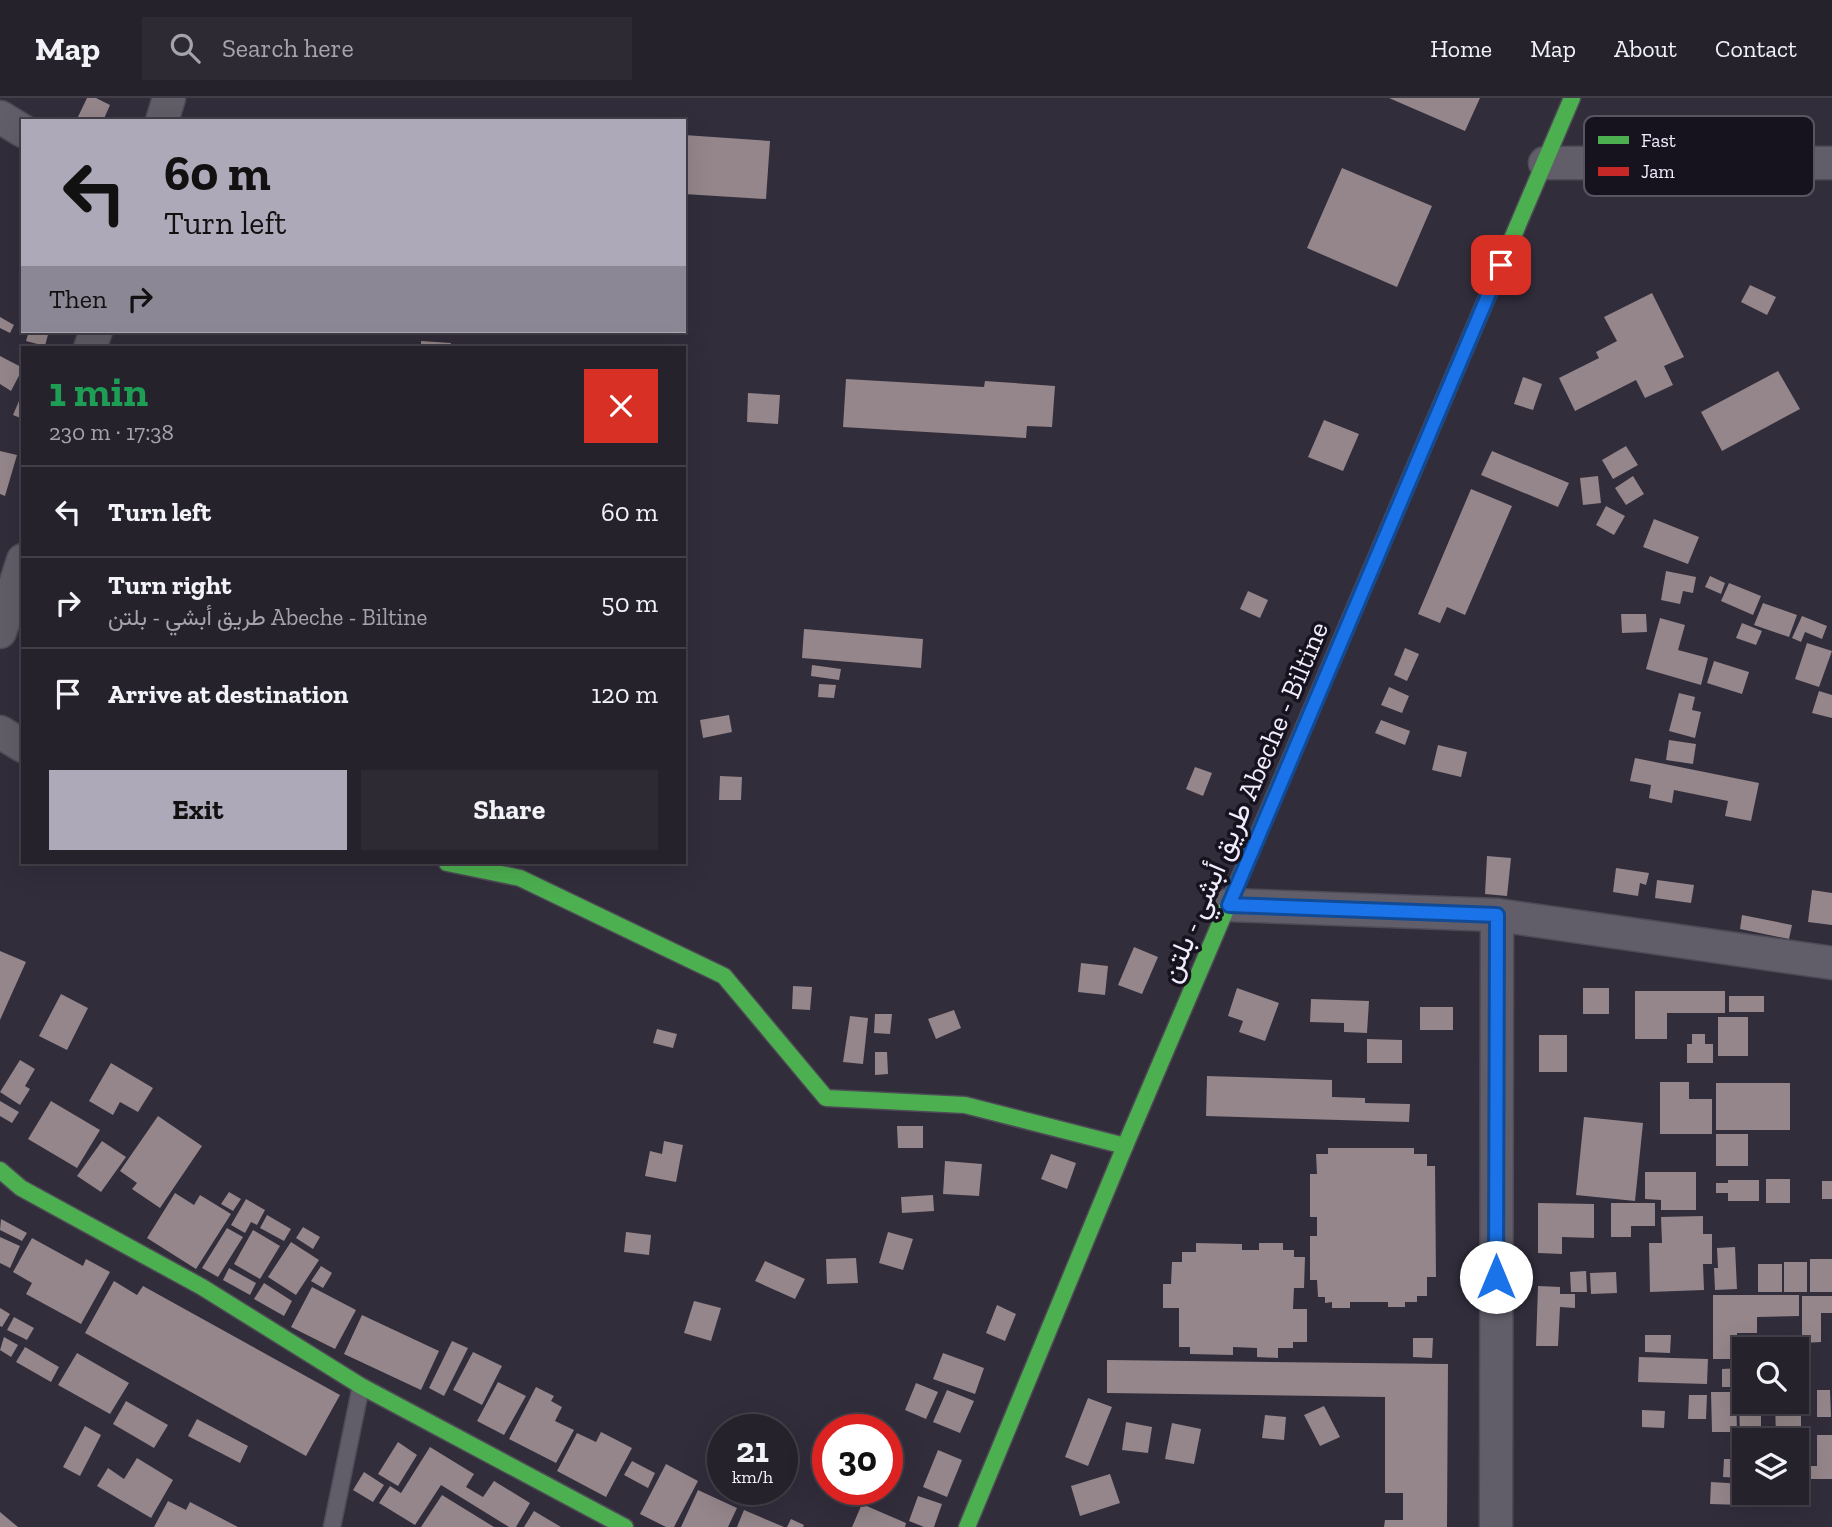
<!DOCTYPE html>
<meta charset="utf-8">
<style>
:root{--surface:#26222c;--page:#2e2a34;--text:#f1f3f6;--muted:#a4a4a9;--line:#423f48;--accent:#aea9b9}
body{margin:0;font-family:"Zilla Slab",Vazirmatn,serif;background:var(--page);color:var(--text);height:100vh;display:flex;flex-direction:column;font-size:26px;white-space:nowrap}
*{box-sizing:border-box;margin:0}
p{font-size:23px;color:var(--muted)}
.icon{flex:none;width:38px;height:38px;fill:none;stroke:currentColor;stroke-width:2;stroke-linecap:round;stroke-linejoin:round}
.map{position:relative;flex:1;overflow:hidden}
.panel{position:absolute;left:21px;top:248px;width:665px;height:518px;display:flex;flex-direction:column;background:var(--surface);border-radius:0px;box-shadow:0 7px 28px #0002,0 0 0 2px var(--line)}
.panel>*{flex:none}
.guide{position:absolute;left:21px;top:21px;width:665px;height:214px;border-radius:0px;box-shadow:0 7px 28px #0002,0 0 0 2px var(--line);background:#aea9b9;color:#111;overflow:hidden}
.tools{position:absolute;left:1732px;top:1239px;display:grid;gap:14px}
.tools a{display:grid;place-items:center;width:77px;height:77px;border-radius:0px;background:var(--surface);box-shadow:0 7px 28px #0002,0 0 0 2px var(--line);font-size:35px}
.speed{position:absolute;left:707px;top:1316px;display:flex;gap:14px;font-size:35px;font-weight:700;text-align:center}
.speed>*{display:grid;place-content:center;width:91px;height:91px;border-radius:50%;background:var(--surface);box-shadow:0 7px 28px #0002,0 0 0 2px var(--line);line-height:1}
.speed small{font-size:18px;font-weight:400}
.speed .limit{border:10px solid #d22;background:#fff;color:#111}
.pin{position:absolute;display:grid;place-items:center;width:60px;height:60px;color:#fff;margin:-30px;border-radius:14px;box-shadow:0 4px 10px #0006}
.me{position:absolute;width:77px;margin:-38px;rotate:0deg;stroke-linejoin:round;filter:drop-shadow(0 0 5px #0008)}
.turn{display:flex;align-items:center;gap:24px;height:147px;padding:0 28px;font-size:32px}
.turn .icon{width:91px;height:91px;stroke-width:2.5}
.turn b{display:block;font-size:49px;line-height:60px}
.then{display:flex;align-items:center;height:66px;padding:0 28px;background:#0003;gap:14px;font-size:26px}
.round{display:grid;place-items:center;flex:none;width:74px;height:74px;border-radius:0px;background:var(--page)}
.headline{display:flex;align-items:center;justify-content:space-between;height:119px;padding:0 28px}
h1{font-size:42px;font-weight:800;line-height:52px;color:#1e9e55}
.cta{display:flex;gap:14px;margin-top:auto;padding:14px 28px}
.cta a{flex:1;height:80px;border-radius:0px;background:var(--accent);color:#111;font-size:28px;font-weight:800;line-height:80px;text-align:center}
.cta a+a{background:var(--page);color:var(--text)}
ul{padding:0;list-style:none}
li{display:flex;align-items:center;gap:21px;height:91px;padding:0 28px;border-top:2px solid var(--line)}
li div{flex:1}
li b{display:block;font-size:26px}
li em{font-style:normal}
header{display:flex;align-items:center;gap:42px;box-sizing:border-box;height:98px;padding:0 35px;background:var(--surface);border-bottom:2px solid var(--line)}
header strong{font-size:33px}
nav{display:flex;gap:38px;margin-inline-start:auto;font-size:24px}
.search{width:490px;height:63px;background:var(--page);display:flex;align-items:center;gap:18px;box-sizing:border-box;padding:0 24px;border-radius:0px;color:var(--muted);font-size:26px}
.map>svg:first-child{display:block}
.building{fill:#94868a}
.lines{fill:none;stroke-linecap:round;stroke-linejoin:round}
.lane-casing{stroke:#4e4a56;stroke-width:19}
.street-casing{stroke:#4e4a56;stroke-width:35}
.fast-casing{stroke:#4e4a56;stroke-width:19}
.jam-casing{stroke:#4e4a56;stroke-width:19}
.lane{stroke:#625e69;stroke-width:16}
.street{stroke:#625e69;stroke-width:32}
.fast{stroke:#4caf50;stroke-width:16}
.jam{stroke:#c62828;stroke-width:16}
.route-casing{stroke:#114b97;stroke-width:18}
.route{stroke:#1a73e8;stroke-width:12}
.labels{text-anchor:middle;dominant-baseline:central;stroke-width:7;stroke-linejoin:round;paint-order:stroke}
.street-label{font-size:28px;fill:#f1ecfd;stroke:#17131e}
.key{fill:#17131e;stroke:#585461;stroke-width:2}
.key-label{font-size:19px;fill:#f1ecfd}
</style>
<header>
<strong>Map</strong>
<div class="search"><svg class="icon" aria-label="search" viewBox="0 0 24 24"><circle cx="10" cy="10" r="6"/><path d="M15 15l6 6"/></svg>Search here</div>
<nav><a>Home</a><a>Map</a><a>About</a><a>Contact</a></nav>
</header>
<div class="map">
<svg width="1832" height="1429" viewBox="0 0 1832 1429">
<rect width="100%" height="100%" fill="#322d3b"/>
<g class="building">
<polygon points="87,0 96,0 110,7 103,23 76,23"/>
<polygon points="1389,0 1480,0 1465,33"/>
<polygon points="684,37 770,43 766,101 684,96"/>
<polygon points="1342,70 1432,108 1397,189 1307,150"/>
<polygon points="1750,187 1776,199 1767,217 1741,204"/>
<polygon points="1652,195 1684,259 1664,268 1673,287 1645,300 1636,282 1575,313 1559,280 1599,260 1596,254 1617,243 1604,219"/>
<polygon points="0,219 14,227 10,235 0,230"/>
<polygon points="29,233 49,233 45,248 26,243"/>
<polygon points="421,243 451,245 450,250 421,250"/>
<polygon points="0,258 23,270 11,293 0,286"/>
<polygon points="1778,273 1800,311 1722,353 1701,314"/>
<polygon points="1523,279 1542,286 1533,312 1514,306"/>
<polygon points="846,281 984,289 985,283 1055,288 1052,329 1027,328 1026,340 843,329"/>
<polygon points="748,295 780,297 778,326 747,324"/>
<polygon points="19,303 23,304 23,321 13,317"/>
<polygon points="1324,322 1359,336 1343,373 1308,359"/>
<polygon points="1626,348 1638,367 1613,381 1602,362"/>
<polygon points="0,353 17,357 5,398 0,396"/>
<polygon points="1492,353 1569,385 1558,409 1481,377"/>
<polygon points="1598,378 1601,405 1583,407 1580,380"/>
<polygon points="1633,378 1644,396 1626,407 1615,390"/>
<polygon points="1471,391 1512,408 1465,517 1447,509 1440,525 1418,516"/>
<polygon points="1606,408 1625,418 1614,437 1596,427"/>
<polygon points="1654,421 1699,439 1688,466 1643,449"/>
<polygon points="1666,473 1696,479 1693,495 1683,493 1680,506 1661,502"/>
<polygon points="1710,478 1725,485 1721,496 1705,489"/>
<polygon points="1729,485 1761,498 1753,517 1721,503"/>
<polygon points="1248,493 1268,502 1260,520 1240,511"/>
<polygon points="1763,505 1797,517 1789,539 1754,527"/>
<polygon points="1621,516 1646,516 1647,534 1622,535"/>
<polygon points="1802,518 1827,528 1822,541 1805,534 1801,544 1792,540"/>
<polygon points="1660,520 1685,527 1678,552 1708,560 1701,587 1646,571"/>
<polygon points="1742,525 1762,533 1756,547 1736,540"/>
<polygon points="804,531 923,541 921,570 802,560"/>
<polygon points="1807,545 1832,553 1819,589 1795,581"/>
<polygon points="1405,550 1419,556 1407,583 1394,577"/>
<polygon points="1714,563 1749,574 1742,596 1707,585"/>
<polygon points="812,567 841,571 839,582 811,578"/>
<polygon points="819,586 836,587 834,600 818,599"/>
<polygon points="1389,589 1409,598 1402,615 1381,607"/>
<polygon points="1819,593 1832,597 1832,620 1812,615"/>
<polygon points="1679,595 1695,599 1692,612 1701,614 1695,640 1669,633"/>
<polygon points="729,617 732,634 703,640 700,622"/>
<polygon points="1381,622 1410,633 1405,647 1375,635"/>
<polygon points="1669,642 1696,646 1693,666 1666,662"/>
<polygon points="1438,647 1467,654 1461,679 1432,672"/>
<polygon points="1635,660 1759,685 1751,723 1725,718 1728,703 1674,692 1672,705 1649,700 1651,687 1630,683"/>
<polygon points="1195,669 1212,675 1203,698 1186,691"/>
<polygon points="720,678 742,679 741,702 719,702"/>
<polygon points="1487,758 1511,760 1507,798 1485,796"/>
<polygon points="1616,770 1649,775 1646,787 1640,785 1638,798 1613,794"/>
<polygon points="1657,782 1694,787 1691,805 1655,800"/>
<polygon points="1812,792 1832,795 1832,827 1808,824"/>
<polygon points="1742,817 1792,827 1789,841 1740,831"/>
<polygon points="1134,849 1158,859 1142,896 1118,887"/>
<polygon points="0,853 26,864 0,922"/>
<polygon points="1081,865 1108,868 1105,897 1078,894"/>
<polygon points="793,888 812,889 810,912 792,911"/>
<polygon points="1237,890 1279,905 1265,943 1239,934 1243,923 1228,918"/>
<rect x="1583" y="890" width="26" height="26"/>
<polygon points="1635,893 1725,893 1725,915 1667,915 1667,941 1635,941"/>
<polygon points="61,896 88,910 67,952 39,938"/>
<rect x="1729" y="898" width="35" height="16"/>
<polygon points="1311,901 1369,903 1367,935 1344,934 1344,925 1310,924"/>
<rect x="1420" y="909" width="33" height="23"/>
<polygon points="954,912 961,930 936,941 928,921"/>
<polygon points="875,916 892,916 890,936 874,935"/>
<polygon points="850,918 868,920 863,966 843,964"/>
<rect x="1718" y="919" width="30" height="39"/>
<polygon points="657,931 677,936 673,950 653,945"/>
<polygon points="1692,936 1705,936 1705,946 1713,946 1713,965 1687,965 1687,946 1692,946"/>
<rect x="1539" y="937" width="28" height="37"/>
<polygon points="1367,941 1402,942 1402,965 1367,965"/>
<polygon points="875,954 887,954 888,976 875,977"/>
<polygon points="20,962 35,971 25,988 30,991 20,1007 0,994"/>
<polygon points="111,965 153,990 138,1014 120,1004 113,1017 89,1003"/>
<polygon points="1207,978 1332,982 1332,999 1365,1000 1365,1005 1410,1006 1409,1024 1206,1018"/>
<polygon points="1660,984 1689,984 1689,1001 1712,1001 1712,1036 1660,1036"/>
<rect x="1716" y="985" width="74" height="47"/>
<polygon points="0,1003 19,1014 12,1025 0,1018"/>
<polygon points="51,1003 100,1032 77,1070 28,1041"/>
<polygon points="158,1018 202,1048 160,1110 132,1091 137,1085 120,1073"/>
<polygon points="1584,1019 1643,1025 1635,1103 1576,1097"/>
<polygon points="897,1028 923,1028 923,1050 898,1050"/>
<rect x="1716" y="1036" width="32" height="32"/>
<polygon points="102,1043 126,1059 101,1094 77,1078"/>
<polygon points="664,1043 683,1047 676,1084 645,1078 650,1053 662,1056"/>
<polygon points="1328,1050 1414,1050 1414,1056 1427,1056 1427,1068 1435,1068 1436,1179 1427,1179 1427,1198 1417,1198 1417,1204 1405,1204 1405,1209 1388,1209 1388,1204 1350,1204 1350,1210 1332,1210 1332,1204 1325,1205 1325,1199 1318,1199 1317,1182 1310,1182 1310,1138 1317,1138 1317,1119 1310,1119 1310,1076 1317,1076 1316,1056 1328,1056"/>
<polygon points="1051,1056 1076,1065 1067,1091 1041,1081"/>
<polygon points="945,1063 982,1066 979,1098 943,1096"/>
<polygon points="1645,1074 1696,1074 1696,1112 1661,1112 1661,1102 1645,1101"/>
<rect x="1766" y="1081" width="24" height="24"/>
<polygon points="1728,1082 1759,1082 1759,1103 1728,1103 1728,1095 1716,1095 1716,1085 1728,1085"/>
<rect x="1822" y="1083" width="10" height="18"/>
<polygon points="229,1094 241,1101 233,1113 221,1106"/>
<polygon points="175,1095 194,1107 200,1097 231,1116 196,1171 147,1140"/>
<polygon points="933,1097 934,1113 902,1115 901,1099"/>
<polygon points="246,1101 265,1112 257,1127 251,1124 245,1135 231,1127"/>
<polygon points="1538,1105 1594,1106 1594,1140 1562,1139 1562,1156 1538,1155"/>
<polygon points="1611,1105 1655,1105 1655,1128 1631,1128 1631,1139 1611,1139"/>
<polygon points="267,1117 291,1131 284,1143 260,1130"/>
<polygon points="1703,1118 1703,1136 1712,1136 1712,1166 1703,1166 1704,1192 1650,1194 1649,1145 1662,1145 1661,1119"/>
<polygon points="1,1121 27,1135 22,1143 0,1132"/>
<polygon points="303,1129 320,1139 313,1151 296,1140"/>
<polygon points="227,1130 243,1139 218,1179 202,1170"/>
<polygon points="253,1132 280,1148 260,1181 234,1166"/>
<polygon points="626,1134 651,1137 649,1157 624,1154"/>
<polygon points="888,1134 913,1141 903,1172 879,1165"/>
<polygon points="0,1139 20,1148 10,1170 0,1165"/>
<polygon points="32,1140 83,1168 86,1161 110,1174 81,1226 26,1196 32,1185 13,1174"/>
<polygon points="291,1144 319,1162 296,1197 268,1179"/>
<polygon points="1196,1145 1242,1146 1242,1152 1259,1152 1259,1145 1283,1145 1283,1152 1294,1152 1294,1159 1305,1159 1304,1190 1294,1190 1293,1211 1307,1211 1307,1244 1293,1244 1293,1250 1278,1250 1278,1260 1257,1259 1257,1250 1233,1249 1233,1257 1190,1256 1190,1249 1179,1249 1179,1210 1163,1210 1163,1186 1171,1186 1172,1164 1182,1164 1182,1154 1196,1154"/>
<polygon points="1735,1149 1737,1191 1715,1192 1714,1170 1718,1170 1717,1150"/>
<polygon points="856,1160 858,1185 827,1186 826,1161"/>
<rect x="1810" y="1161" width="22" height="33"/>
<polygon points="765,1163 805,1181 795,1201 755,1183"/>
<rect x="1784" y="1164" width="23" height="30"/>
<rect x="1758" y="1166" width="24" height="28"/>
<polygon points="321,1168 332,1175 323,1190 311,1183"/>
<polygon points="229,1170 256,1185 250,1197 223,1182"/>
<polygon points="1586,1173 1587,1194 1571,1194 1570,1174"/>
<polygon points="1616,1174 1617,1195 1591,1196 1590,1175"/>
<polygon points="114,1183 137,1197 143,1188 340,1297 306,1358 85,1235"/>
<polygon points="264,1185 292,1203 284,1218 254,1201"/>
<polygon points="1538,1188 1560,1189 1560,1196 1575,1196 1575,1210 1560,1209 1558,1248 1536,1248"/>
<polygon points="312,1189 356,1212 335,1251 291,1229"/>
<polygon points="1713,1197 1799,1197 1799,1218 1757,1219 1757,1235 1737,1235 1737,1261 1713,1261"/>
<polygon points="1802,1198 1832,1198 1832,1215 1821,1215 1821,1244 1802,1245"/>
<polygon points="694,1203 721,1210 711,1243 684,1235"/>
<polygon points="997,1207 1016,1216 1005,1243 986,1235"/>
<polygon points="0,1210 10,1216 2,1229 0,1228"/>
<polygon points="362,1217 439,1253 421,1292 344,1256"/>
<polygon points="14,1219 34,1230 27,1242 7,1232"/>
<polygon points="1645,1237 1671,1237 1670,1255 1645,1254"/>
<polygon points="4,1239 18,1247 11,1259 0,1252"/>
<polygon points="1413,1240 1433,1240 1432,1260 1413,1259"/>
<polygon points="452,1243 468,1250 444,1298 429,1290"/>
<polygon points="25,1249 59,1269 51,1284 16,1264"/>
<polygon points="1741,1252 1745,1252 1745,1289 1722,1289 1722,1271 1741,1270"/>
<polygon points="473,1254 502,1268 482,1307 453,1292"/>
<polygon points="77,1255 129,1285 110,1316 58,1287"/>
<polygon points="943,1255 984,1270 975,1296 933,1281"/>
<polygon points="1639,1259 1708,1261 1707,1286 1638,1284"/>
<polygon points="1107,1262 1448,1266 1447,1429 1384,1429 1385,1422 1403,1422 1403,1395 1385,1395 1385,1299 1107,1295"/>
<polygon points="498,1284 526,1298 504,1337 477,1323"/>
<polygon points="916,1285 938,1294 926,1321 905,1312"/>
<polygon points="536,1289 554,1298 551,1303 562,1309 555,1323 574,1332 556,1365 509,1341"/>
<polygon points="947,1292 974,1303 960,1335 933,1324"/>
<polygon points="1817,1292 1830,1292 1831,1319 1817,1319"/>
<polygon points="1711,1294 1736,1294 1737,1334 1712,1334"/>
<polygon points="1739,1294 1745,1294 1745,1304 1771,1304 1771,1315 1761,1315 1761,1342 1740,1344"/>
<polygon points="1797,1294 1811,1294 1811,1312 1801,1312 1801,1339 1776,1339 1775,1304 1797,1304"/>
<polygon points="1689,1297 1707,1297 1706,1321 1688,1321"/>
<polygon points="1088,1300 1112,1309 1088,1368 1065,1359"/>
<polygon points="126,1303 168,1327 154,1350 113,1326"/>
<polygon points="1324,1308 1340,1339 1320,1348 1304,1317"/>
<polygon points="1642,1312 1665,1313 1664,1330 1642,1329"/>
<polygon points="1265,1317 1286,1319 1284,1342 1262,1340"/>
<polygon points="197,1321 248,1348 240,1365 188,1338"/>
<polygon points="1126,1324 1152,1329 1148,1355 1122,1352"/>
<polygon points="1172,1325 1201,1331 1194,1366 1165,1361"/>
<polygon points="85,1328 101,1337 80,1378 63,1369"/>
<polygon points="601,1334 632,1350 606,1399 557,1373 577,1335 596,1344"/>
<polygon points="1817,1337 1832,1337 1832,1381 1809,1381 1810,1368 1817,1368"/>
<polygon points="398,1344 417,1357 398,1388 378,1376"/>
<polygon points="430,1349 474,1376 466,1389 483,1399 494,1383 530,1405 516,1429 509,1429 441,1387 415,1427 379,1405 390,1388 401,1395"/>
<polygon points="938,1352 962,1362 947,1399 923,1389"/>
<polygon points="137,1360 173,1382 151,1420 97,1388 108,1370 124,1381"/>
<polygon points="1724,1361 1745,1361 1745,1380 1723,1379"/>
<polygon points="632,1363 655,1375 648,1390 624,1377"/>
<polygon points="666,1366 698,1383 674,1429 666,1429 640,1416"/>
<polygon points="1797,1366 1806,1366 1805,1393 1797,1393"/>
<polygon points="364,1374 384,1387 373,1404 353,1392"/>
<polygon points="1110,1376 1120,1405 1080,1418 1071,1388"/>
<polygon points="1711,1384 1744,1386 1743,1407 1710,1406"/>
<polygon points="698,1392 737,1410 728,1429 681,1429"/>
<polygon points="1747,1395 1778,1395 1778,1403 1747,1402"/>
<polygon points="442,1397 494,1429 421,1429"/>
<polygon points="918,1398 942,1406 934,1429 924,1429 909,1423"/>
<polygon points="168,1403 186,1412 190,1404 238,1429 154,1429"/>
<polygon points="862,1406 906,1425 905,1429 852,1429"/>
<polygon points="744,1412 784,1429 737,1429"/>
<polygon points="534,1413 561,1429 524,1429"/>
<polygon points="0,1414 18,1429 0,1429"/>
<polygon points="791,1421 804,1427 803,1429 787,1429"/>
</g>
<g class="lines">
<defs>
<polyline id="lane" points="332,1429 361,1288"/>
<g id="street">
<polyline points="0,19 23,33"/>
<polyline points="162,23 169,0"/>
<polyline points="1545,65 1832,65"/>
<polyline points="90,250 96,233"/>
<polyline points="0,534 23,462"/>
<polyline points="0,634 23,648"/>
<polyline points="1229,807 1497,817 1832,865"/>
<polyline points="1496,1429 1497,817"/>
</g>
<g id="fast">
<polyline points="1434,324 1572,0"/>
<polyline points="447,765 520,780 724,878 826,1000 965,1007 1125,1048"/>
<polyline points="0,1072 21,1090 202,1189 361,1288 625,1429"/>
<polyline points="967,1429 1125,1048 1310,615"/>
</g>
<polyline id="jam" points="1310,615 1434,324"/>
</defs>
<use href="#lane" class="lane-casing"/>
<use href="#street" class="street-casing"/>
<use href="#fast" class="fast-casing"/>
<use href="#jam" class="jam-casing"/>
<use href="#lane" class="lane"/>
<use href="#street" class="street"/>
<use href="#fast" class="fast"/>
<use href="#jam" class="jam"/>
</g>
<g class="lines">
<defs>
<polyline id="route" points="1496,1179 1497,817 1229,807 1501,167"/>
</defs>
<use href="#route" class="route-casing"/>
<use href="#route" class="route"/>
</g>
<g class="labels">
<g class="street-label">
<text transform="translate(1244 704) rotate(-67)">طريق أبشي - بلتن Abeche - Biltine</text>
</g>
</g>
<rect x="1584" y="18" width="230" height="80" rx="10" class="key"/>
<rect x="1598" y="38" width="31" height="8" fill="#4caf50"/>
<rect x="1598" y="69" width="31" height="9" fill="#c62828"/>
<g class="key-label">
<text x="1641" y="49">Fast</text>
<text x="1641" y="80">Jam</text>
</g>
</svg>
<div class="tools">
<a><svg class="icon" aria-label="search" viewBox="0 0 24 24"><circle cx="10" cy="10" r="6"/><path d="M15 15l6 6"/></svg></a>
<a><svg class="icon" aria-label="layers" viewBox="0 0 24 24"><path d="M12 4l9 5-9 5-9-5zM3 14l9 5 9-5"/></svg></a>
</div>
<div class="speed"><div>21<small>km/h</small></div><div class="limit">30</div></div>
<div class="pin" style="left:1501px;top:167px;background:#d93025"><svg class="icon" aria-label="arrive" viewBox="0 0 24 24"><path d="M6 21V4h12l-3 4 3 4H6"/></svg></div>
<svg class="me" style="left:1496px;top:1179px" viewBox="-20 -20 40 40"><circle r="19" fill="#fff"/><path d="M0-13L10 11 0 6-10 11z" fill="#1a73e8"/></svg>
<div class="guide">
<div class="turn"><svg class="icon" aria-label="left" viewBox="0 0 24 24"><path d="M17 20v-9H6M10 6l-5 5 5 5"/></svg><div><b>60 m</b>Turn left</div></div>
<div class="then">Then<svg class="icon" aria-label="right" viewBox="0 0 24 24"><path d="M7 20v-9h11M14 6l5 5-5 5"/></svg></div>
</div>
<section class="panel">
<div class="headline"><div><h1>1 min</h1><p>230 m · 17:38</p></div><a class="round" style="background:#d93025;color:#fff"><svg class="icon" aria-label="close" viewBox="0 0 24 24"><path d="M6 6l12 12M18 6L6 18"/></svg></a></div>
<ul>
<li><svg class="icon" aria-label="left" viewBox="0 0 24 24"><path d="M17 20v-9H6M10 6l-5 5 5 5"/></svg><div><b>Turn left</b></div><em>60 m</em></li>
<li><svg class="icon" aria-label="right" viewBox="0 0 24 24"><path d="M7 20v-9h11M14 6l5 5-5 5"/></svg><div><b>Turn right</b><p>طريق أبشي - بلتن Abeche - Biltine</p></div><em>50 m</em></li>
<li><svg class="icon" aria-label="arrive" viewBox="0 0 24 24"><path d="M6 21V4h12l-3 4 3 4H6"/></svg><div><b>Arrive at destination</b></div><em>120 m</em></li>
</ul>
<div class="cta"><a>Exit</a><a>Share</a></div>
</section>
</div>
